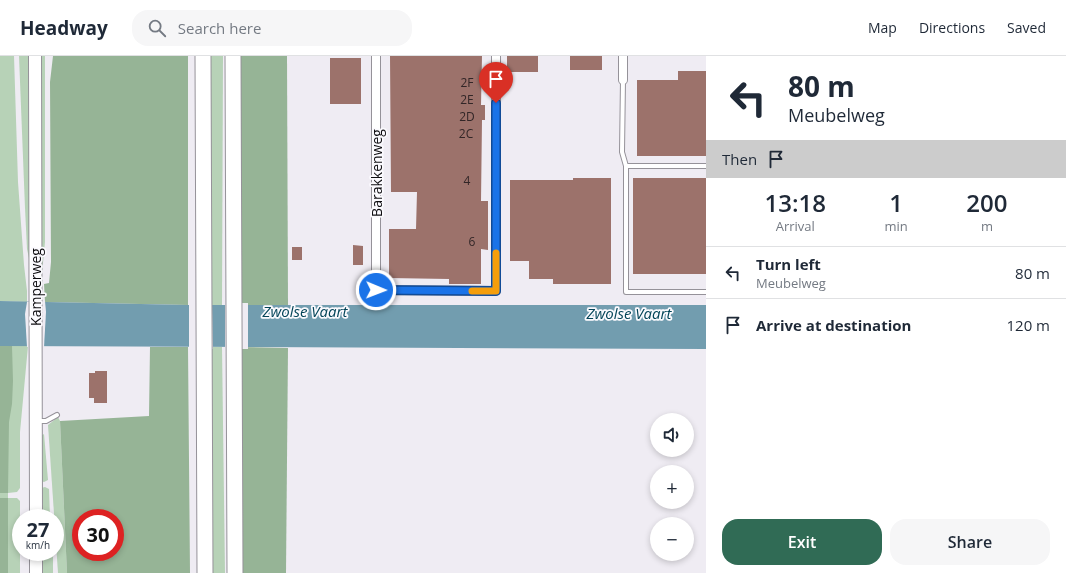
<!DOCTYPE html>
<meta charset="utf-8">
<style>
:root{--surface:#fff;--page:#f6f6f7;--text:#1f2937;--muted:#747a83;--line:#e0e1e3;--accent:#306b55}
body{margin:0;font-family:"Open Sans",sans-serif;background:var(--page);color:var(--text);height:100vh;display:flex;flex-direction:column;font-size:15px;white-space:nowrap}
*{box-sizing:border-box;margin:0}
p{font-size:13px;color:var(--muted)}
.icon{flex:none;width:22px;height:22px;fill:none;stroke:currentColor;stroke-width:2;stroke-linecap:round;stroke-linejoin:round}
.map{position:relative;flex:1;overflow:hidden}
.details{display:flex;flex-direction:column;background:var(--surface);width:360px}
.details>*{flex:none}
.hud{background:#fff;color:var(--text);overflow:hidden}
.buttons{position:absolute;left:650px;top:357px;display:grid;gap:8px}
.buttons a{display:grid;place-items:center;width:44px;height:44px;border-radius:50%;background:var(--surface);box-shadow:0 2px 6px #0003;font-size:20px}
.speed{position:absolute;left:12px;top:453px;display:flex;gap:8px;font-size:20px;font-weight:700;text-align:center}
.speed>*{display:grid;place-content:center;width:52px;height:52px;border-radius:50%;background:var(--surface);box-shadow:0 2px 6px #0003;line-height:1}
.speed small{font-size:10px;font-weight:400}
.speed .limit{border:6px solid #d22;background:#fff;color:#111}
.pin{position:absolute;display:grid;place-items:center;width:34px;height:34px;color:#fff;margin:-41px -17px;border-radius:50% 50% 50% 0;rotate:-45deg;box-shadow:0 0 4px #0007}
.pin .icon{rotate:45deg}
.me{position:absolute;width:44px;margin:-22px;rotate:91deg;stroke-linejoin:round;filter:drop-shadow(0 0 3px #0008)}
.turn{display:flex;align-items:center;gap:14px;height:84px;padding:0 16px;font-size:18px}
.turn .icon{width:52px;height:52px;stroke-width:2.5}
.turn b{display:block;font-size:28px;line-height:34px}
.then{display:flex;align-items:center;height:38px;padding:0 16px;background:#0003;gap:8px;font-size:15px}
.eta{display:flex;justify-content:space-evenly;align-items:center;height:68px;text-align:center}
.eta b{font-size:24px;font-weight:600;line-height:28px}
.primary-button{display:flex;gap:8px;margin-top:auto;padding:8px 16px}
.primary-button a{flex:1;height:46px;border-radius:16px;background:var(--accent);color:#fff;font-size:16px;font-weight:600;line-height:46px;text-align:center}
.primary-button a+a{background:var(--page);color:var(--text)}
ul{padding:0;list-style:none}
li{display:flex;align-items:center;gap:12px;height:52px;padding:0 16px;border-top:1px solid var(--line)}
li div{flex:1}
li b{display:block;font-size:15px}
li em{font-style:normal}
header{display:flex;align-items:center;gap:24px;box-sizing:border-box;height:56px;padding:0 20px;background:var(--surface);border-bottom:1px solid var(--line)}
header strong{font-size:19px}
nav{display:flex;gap:22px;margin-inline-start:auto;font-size:14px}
.search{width:280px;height:36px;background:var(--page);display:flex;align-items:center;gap:10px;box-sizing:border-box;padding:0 14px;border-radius:16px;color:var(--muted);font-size:15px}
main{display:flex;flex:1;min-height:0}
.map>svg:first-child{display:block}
.green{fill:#b7d2b7}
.forest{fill:#96b496;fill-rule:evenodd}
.water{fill:#729daf}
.pier{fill:#efecf3}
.building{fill:#9c726b}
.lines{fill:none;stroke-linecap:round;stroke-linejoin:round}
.service-casing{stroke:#959299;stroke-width:6}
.minor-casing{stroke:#959299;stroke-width:10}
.secondary-casing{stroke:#959299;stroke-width:14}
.motorway-casing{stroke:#959299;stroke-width:17}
.service{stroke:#fff;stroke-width:4}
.minor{stroke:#fff;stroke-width:8}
.secondary{stroke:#fff;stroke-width:12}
.motorway{stroke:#fff;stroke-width:15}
.route-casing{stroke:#114b97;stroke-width:10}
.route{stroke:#1a73e8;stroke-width:7}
.slow{stroke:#f59e0b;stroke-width:7}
.labels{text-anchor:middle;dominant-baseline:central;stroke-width:3.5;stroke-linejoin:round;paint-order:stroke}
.number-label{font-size:12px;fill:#322627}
.street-label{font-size:14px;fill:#0e0d10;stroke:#fbfafe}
.water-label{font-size:15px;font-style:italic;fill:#034458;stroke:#fbfafe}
</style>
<header>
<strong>Headway</strong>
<div class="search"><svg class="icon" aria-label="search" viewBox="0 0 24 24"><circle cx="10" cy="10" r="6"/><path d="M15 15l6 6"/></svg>Search here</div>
<nav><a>Map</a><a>Directions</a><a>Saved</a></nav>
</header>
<main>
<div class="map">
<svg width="706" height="517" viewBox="0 0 706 517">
<rect width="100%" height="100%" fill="#efecf3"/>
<g class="green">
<polygon points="0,0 14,0 18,126 24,209 27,235 27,246 0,245"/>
<polygon points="19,0 29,0 30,207 27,193 25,152"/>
<polygon points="41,0 45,0 45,186 42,217 41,216"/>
<polygon points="210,0 223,0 222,249 206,249"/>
<polygon points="0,290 28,290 20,376 20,432 17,436 8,437 8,442 17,442 20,445 20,517 0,517"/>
<polygon points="206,291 222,291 225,517 207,517"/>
<polygon points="58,361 60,365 67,517 58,517 48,369"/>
<polygon points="44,378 48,424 44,426 41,425 41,380"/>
<polygon points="45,431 49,433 50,462 41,462 41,432"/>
<rect x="41" y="496" width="12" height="21"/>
</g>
<g class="forest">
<polygon points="53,0 188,0 188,249 45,246 44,228 49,227 51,206 50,26"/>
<polygon points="238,0 287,0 288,249 237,249"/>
<polygon points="0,290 12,290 13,325 12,348 9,366 8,437 0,437"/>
<path d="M150,291H188L190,517H67L60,365L149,360ZM81,462H115V496H81Z"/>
<polygon points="237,291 288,292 286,517 239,517"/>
<rect x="0" y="442" width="8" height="75"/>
</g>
<polygon class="water" points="0,245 188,249 706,249 706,293 0,290"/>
<g class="pier">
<polygon points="45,245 46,256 44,291 27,291 25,258 27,246"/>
<polygon points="189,247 212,247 213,293 189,293"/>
<rect x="225" y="247" width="23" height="46"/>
</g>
<g class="building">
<polygon points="390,0 482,0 481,49 485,49 485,64 482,64 481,145 488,145 488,194 481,193 481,228 449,228 449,223 389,222 389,173 416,173 417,136 391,136"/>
<rect x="507" y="0" width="31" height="16"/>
<rect x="570" y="0" width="32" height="14"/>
<rect x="330" y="2" width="31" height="46"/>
<polygon points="678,15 706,15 706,100 637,100 637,24 678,24"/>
<polygon points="573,122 611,122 611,228 553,228 553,223 529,223 529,205 510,205 510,124 573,124"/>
<rect x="633" y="122" width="73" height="96"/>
<polygon points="353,189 363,190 363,209 353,209"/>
<rect x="292" y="191" width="10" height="13"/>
<polygon points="95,315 107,315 107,347 94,347 94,342 89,342 89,317 95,317"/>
</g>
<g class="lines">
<defs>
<g id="service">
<polyline points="623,24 622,96 626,110 626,236 706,236"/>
<polyline points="626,110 706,110"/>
<polyline points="363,227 376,227"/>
<polyline points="38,365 46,365 57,359"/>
</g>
<g id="minor">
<polyline points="376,0 376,234 496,235 496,0"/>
<polyline points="623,24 623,0"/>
</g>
<g id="secondary">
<polyline points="35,0 36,462"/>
<polyline points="36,496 36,517"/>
</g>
<g id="motorway">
<polyline points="203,0 205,517"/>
<polyline points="233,0 235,517"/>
</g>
</defs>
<use href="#service" class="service-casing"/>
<use href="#minor" class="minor-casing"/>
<use href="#secondary" class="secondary-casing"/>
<use href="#motorway" class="motorway-casing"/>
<use href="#service" class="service"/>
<use href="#minor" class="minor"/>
<use href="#secondary" class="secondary"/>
<use href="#motorway" class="motorway"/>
</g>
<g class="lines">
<defs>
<polyline id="route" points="376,234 496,235 496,47"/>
</defs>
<use href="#route" class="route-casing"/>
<use href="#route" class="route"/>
<polyline class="slow" points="472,235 496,235 496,197"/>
</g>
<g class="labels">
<g class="number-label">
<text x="467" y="26">2F</text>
<text x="467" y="43">2E</text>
<text x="467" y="60">2D</text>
<text x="466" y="77">2C</text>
<text x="467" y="124">4</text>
<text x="472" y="185">6</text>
</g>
<g class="street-label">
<text transform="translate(376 117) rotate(-90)">Barakkenweg</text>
<text transform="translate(35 231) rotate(-90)">Kamperweg</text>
</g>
<g class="water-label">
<text x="305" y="255">Zwolse Vaart</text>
<text x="629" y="257">Zwolse Vaart</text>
</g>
</g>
</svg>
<div class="buttons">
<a><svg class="icon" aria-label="sound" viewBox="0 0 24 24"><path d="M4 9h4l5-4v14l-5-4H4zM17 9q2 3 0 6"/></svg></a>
<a>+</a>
<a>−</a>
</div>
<div class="speed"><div>27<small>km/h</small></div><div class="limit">30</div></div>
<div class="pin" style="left:496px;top:47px;background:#d93025"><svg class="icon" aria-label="arrive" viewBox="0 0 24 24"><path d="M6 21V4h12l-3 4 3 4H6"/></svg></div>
<svg class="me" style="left:376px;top:234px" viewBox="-20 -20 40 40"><circle r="17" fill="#1a73e8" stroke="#fff" stroke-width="3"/><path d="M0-11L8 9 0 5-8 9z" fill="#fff"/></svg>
</div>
<section class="details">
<div class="hud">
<div class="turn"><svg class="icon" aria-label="left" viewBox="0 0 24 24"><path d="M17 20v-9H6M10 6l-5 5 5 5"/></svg><div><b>80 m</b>Meubelweg</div></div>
<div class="then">Then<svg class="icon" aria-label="arrive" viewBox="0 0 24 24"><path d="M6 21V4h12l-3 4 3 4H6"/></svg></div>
</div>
<div class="eta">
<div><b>13:18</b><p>Arrival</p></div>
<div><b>1</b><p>min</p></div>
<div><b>200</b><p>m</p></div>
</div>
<ul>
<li><svg class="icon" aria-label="left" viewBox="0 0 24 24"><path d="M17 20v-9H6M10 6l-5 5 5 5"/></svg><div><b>Turn left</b><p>Meubelweg</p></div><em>80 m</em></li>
<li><svg class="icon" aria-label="arrive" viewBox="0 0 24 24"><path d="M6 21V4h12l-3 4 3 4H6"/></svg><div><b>Arrive at destination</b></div><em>120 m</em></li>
</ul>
<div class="primary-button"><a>Exit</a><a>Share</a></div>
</section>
</main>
